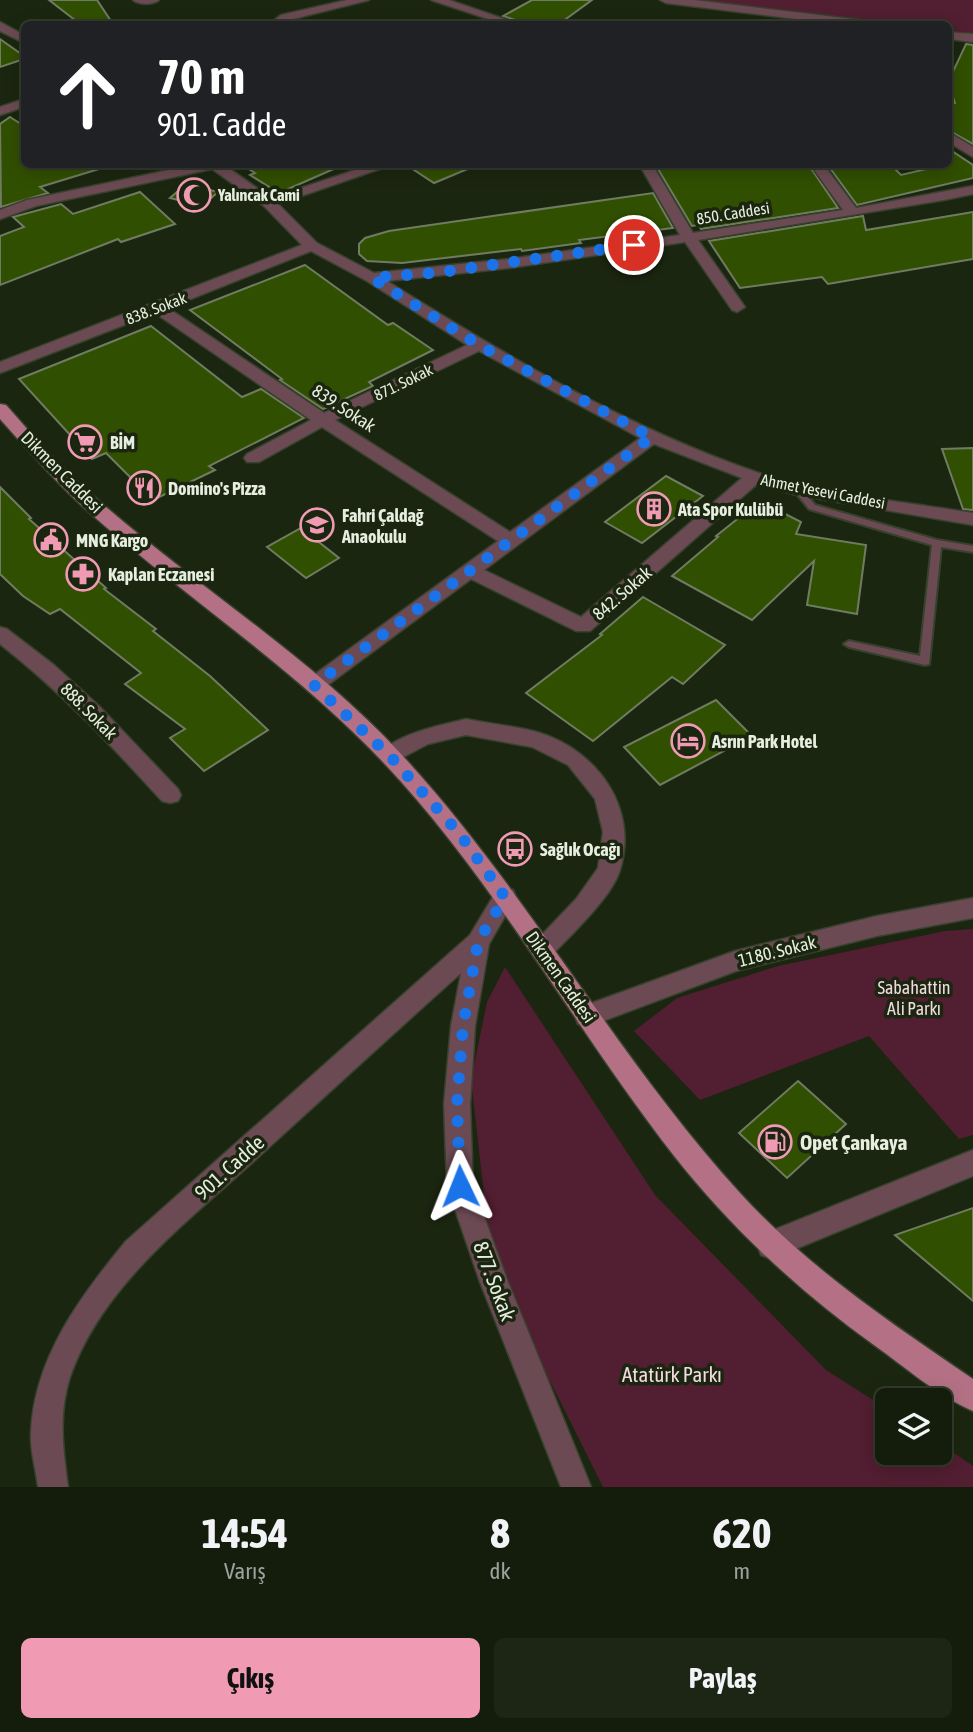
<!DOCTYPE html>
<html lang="tr">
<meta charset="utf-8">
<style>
:root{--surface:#141c0c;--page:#1d2515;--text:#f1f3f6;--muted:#9da19d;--line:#333a2d;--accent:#f19ab4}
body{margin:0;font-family:"Asap Condensed",sans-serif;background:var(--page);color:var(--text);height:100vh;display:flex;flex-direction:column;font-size:26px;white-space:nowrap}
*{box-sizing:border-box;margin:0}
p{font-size:23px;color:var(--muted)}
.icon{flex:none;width:38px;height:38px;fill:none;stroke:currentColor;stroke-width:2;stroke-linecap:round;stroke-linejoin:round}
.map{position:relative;height:1487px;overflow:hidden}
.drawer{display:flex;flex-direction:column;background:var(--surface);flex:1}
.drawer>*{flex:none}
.guide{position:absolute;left:21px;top:21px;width:931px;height:147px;border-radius:10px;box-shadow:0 4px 18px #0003,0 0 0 2px var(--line);background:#202124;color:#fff;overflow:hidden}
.tools{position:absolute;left:875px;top:1388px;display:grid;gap:14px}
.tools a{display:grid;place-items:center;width:77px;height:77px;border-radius:10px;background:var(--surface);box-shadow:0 4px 18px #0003,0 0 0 2px var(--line);font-size:35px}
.pin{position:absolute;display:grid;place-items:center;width:60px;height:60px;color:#fff;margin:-30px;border:4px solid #fff;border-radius:50%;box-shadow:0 2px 7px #0007}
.me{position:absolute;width:77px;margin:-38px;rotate:358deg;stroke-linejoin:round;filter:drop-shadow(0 0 5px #0008)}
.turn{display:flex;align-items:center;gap:24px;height:147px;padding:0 21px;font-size:32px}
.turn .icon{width:91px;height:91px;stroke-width:2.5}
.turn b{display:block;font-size:49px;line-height:60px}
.eta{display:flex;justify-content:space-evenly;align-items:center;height:119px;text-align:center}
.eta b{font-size:42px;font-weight:700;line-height:49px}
.button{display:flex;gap:14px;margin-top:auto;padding:14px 21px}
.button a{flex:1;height:80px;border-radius:10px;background:var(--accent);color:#111;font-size:28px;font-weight:700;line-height:80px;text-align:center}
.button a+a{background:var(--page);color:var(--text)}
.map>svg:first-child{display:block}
.green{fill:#521e31}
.building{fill:#314f01;stroke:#6f7c62;stroke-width:2}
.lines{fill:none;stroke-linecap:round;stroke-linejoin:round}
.service-casing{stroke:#37422d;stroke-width:4}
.minor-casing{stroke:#37422d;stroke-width:3}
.tertiary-casing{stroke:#37422d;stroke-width:3}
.primary-casing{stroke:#37422d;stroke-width:3}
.service{fill:#6c4a54;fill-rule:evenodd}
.minor{fill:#6c4a54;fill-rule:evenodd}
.tertiary{fill:#6c4a54;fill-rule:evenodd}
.primary{fill:#b47185;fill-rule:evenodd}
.route{stroke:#1a73e8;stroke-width:12;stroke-dasharray:0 21.6}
.labels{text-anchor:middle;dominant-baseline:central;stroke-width:7;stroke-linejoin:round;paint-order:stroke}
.far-poi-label{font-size:16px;font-weight:bold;fill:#e6eedf;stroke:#1b2610;text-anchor:start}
.far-street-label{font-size:16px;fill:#e6eedf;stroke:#1b2610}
.street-label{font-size:18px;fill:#e6eedf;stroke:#1b2610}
.poi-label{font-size:18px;font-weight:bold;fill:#e6eedf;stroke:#1b2610;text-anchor:start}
.park-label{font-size:18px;fill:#f2dae0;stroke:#1b2610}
.near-poi-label{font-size:21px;font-weight:bold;fill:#e6eedf;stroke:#1b2610;text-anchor:start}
.near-street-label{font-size:21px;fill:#e6eedf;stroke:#1b2610}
.near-park-label{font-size:21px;fill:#f2dae0;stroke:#1b2610}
</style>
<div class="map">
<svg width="973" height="1487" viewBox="0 0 973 1487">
<rect width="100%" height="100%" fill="#1b2610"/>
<g class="green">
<polygon points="691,0 973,0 973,33 949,30 948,24 901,24"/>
<polygon points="973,929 973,1135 959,1139 869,1036 700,1100 634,1031 677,998 778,966 945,931"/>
<polygon points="505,967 655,1195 826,1370 887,1409 887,1452 940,1452 940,1443 973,1466 973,1487 603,1487 528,1337 487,1221 471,1080 487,1002"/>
</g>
<g class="building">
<polygon points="49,0 97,0 113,24 80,24"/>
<polygon points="532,0 592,0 559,24 527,24 503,16"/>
<polygon points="0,39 24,56 24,59 0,67"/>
<polygon points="966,44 973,45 973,144 948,130 948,106 955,103 948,82"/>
<polygon points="10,117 24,126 24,164 98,164 99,169 40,187 48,193 1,207 0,124"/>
<polygon points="948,145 952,148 949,149 973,165 973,178 857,205 827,164 890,164 901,175 948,164"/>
<polygon points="241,164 345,164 279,193 250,175 255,173"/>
<polygon points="405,164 477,164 477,165 434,183"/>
<polygon points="655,164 808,164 838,208 701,229 698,225 692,226"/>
<polygon points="186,184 218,192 202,206 170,198"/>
<polygon points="140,192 175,224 121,242 118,239 0,285 0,236 24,227 13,217 61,204 73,214"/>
<polygon points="653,193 673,228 579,240 581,243 522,251 521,249 402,263 367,261 359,254 359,244 365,238 389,231"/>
<polygon points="973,212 973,259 828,284 822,277 740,288 709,241 863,216 866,230"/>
<polygon points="305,265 388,325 393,323 433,350 369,382 373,386 323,409 280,380 282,379 190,310"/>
<polygon points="151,326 242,397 261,389 304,418 209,466 215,470 153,500 106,453 92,459 19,379"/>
<polygon points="973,448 973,510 963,509 942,449"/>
<polygon points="666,476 703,496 642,543 605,522"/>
<polygon points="0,487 31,518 29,519 106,588 104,589 156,629 153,631 210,676 268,730 204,771 170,738 185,729 125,684 141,673 60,609 50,614 23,596 0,574"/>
<polygon points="760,501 801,522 796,534 866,545 857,614 807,605 814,561 752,620 672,576 718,537 716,536"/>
<polygon points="301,528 339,558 306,578 267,547"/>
<polygon points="643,597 725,645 683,684 672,677 593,741 526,693 602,635 600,634"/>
<polygon points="716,700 752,736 660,785 624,747"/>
<polygon points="798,1081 846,1124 787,1178 739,1133"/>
<polygon points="973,1208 973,1301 895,1235"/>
</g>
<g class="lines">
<defs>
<polygon id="service" points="797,486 800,487 815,505 937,540 973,546 973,552 941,547 929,664 925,665 849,647 844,644 849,641 920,656 932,545 809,509 793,489"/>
<g id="minor">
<path d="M133,0H159C153,5 139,5 133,0Z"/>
<polygon points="347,0 369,0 289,20 282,24 269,24 281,15"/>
<polygon points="431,0 449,0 519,24 503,24"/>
<polygon points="0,22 24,35 24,43 0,31"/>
<polygon points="24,99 24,107 0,115 0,107"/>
<polygon points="948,132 973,147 973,157 948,142"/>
<path d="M197,164H223L271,198L373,164H394L278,204L317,243L374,273L509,259L680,235L639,164H652L693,233L843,210L810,164H823L856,208L973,186V194L944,200L698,240L745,307L737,312L732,310L685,242L509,268L387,281C505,355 627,428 759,473C823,494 906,502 973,513V525L797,495L757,484L590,631H576L471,579L321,690L314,692L307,690L304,685L307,680L498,541L322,427L259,462H247L244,458L247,454L311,420L155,313L0,373V362L302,245L264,206L212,169L36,206L0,219V210L27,200ZM311,251L367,281L467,345L324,413L168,308ZM479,351L640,438L510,532L335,420ZM654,444L742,478L581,617L484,570Z"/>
<path d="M0,627L7,629L54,665L99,706L178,789L181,795L178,801L170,803L162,801C111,745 60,691 0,644Z"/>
<path d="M466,719C490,724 516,726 540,733C597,751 639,808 620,870C612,897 570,936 550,957L542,960L534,957L530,950L534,943L576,899L598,868L603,832L595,799L568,765L532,747L466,735L428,744L390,764L383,762L379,756C392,734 443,725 466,719Z"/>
<path d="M505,888L513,890L516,897L489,944L475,1026L470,1104L473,1186L508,1282L591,1487H561L480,1282L447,1186L444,1104L451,1026L461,973C395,1032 330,1092 265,1151C194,1217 103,1282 70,1377C58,1415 63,1449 68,1487H38C36,1469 30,1451 31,1433C34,1358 80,1297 126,1241L470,935L497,890Z"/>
<polygon points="973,898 973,918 877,936 736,971 587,1027 578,1024 575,1016 578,1008 735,951 877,916"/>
<polygon points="973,1150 973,1176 771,1259 761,1255 757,1245 761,1235"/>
</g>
<g id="tertiary">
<polygon points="660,0 694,0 860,20 866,24 836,24 666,3"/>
<polygon points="948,32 973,34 973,42 948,39"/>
</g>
<path id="primary" d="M0,404L6,405C35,438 64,471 98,500C197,587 311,657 401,754C527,890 615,1056 740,1193C807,1267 891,1323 973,1379V1411C938,1396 905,1367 874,1345C799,1291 732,1229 675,1157C574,1028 495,880 382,761C291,665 180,594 82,506C53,479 27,449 0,419Z"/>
</defs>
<use href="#service" class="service-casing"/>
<use href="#minor" class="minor-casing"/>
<use href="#tertiary" class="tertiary-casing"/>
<use href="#primary" class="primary-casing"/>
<use href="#service" class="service"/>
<use href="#minor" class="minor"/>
<use href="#tertiary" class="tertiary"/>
<use href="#primary" class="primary"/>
</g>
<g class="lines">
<polyline class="route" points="460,1186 457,1104 463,1026 478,942 505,897 459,833 390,756 314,685 652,437 479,345 372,278 442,272 634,245"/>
</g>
<defs>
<symbol id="mosque-ring" viewBox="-11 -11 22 22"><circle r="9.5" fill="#1b2610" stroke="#f19ab4" stroke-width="1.5"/><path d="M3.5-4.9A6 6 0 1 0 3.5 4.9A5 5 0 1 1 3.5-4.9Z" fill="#f19ab4"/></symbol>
<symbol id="supermarket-ring" viewBox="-11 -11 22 22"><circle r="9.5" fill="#1b2610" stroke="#f19ab4" stroke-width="1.5"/><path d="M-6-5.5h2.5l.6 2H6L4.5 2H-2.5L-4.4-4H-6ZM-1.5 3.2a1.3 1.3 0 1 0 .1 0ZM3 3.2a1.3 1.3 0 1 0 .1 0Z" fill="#f19ab4"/></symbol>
<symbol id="restaurant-ring" viewBox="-11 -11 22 22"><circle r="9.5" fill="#1b2610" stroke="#f19ab4" stroke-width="1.5"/><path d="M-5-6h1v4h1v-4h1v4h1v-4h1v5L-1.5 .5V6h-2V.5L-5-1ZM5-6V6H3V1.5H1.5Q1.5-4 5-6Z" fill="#f19ab4"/></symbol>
<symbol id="building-ring" viewBox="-11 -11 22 22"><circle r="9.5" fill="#1b2610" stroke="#f19ab4" stroke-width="1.5"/><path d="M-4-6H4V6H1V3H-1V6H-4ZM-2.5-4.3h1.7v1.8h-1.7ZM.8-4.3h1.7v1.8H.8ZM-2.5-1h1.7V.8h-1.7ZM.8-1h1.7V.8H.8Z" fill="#f19ab4"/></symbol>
<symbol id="school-ring" viewBox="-11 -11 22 22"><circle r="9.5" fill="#1b2610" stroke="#f19ab4" stroke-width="1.5"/><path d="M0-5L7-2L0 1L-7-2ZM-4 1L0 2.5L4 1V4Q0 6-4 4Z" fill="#f19ab4"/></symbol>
<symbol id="civic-ring" viewBox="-11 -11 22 22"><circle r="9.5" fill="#1b2610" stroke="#f19ab4" stroke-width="1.5"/><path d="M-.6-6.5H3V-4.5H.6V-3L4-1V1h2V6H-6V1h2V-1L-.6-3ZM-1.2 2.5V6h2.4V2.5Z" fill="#f19ab4"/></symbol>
<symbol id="pharmacy-ring" viewBox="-11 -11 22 22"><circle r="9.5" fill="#1b2610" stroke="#f19ab4" stroke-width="1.5"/><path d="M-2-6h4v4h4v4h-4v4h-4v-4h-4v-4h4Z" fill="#f19ab4"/></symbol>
<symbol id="hotel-ring" viewBox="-11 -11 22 22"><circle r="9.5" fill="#1b2610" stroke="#f19ab4" stroke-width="1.5"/><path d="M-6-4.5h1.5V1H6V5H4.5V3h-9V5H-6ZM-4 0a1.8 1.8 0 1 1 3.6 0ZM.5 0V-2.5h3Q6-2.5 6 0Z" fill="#f19ab4"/></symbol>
<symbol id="bus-ring" viewBox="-11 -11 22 22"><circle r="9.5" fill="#1b2610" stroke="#f19ab4" stroke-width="1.5"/><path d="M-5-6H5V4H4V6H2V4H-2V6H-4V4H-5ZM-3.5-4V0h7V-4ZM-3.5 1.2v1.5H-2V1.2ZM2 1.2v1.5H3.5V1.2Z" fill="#f19ab4"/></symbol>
<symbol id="fuel-ring" viewBox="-11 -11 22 22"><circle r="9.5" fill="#1b2610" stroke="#f19ab4" stroke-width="1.5"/><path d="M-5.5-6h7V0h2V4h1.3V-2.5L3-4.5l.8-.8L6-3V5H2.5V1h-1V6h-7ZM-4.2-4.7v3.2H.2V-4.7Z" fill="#f19ab4"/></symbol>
</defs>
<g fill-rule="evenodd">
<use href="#mosque-ring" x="175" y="176" width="38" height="38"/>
<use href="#supermarket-ring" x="66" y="423" width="38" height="38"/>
<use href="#restaurant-ring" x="125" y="469" width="38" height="38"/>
<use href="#building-ring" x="635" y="490" width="38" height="38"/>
<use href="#school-ring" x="298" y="506" width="38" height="38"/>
<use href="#civic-ring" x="32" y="521" width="38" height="38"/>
<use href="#pharmacy-ring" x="64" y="555" width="38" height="38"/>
<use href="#hotel-ring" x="669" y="722" width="38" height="38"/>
<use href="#bus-ring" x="496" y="830" width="38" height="38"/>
<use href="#fuel-ring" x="756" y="1123" width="38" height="38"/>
</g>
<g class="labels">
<g class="far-poi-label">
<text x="218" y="195">Yalıncak Cami</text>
</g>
<g class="far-street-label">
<text transform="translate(733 213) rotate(-9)">850. Caddesi</text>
<text transform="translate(156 308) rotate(-21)">838. Sokak</text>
<text transform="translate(403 382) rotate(-26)">871. Sokak</text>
<text transform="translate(823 491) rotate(11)">Ahmet Yesevi Caddesi</text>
</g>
<g class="street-label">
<text transform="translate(344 408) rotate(33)">839. Sokak</text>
<text transform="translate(62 472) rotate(45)">Dikmen Caddesi</text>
<text transform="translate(622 593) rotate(-41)">842. Sokak</text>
<text transform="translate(89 711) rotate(45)">888. Sokak</text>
<text transform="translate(777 951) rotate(-14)">1180. Sokak</text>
<text transform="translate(561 977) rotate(55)">Dikmen Caddesi</text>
</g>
<g class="poi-label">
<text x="110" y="442">BİM</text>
<text x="168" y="488">Domino's Pizza</text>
<text x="678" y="509">Ata Spor Kulübü</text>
<text x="342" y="515">Fahri Çaldağ<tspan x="342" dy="21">Anaokulu</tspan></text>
<text x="76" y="540">MNG Kargo</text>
<text x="108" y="574">Kaplan Eczanesi</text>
<text x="712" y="741">Asrın Park Hotel</text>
<text x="540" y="849">Sağlık Ocağı</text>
</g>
<g class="park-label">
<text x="914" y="987">Sabahattin<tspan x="914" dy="21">Ali Parkı</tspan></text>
</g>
<g class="near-poi-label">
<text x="800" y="1142">Opet Çankaya</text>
</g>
<g class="near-street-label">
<text transform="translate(229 1167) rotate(-42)">901. Cadde</text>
<text transform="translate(495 1281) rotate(69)">877. Sokak</text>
</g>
<g class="near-park-label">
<text x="672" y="1374">Atatürk Parkı</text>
</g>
</g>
</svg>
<div class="tools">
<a><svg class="icon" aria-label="layers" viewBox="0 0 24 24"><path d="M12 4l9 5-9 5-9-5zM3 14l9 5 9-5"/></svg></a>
</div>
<div class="pin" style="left:634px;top:245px;background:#d93025"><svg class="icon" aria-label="arrive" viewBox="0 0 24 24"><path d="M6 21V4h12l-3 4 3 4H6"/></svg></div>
<svg class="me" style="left:460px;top:1186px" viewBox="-20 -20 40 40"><path d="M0-17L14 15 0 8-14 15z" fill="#1a73e8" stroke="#fff" stroke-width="4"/></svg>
<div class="guide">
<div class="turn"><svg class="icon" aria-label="ahead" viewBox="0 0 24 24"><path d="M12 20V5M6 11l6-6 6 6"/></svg><div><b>70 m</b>901. Cadde</div></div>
</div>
</div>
<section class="drawer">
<div class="eta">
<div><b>14:54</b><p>Varış</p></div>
<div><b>8</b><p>dk</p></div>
<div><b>620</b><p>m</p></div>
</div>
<div class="button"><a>Çıkış</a><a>Paylaş</a></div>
</section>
